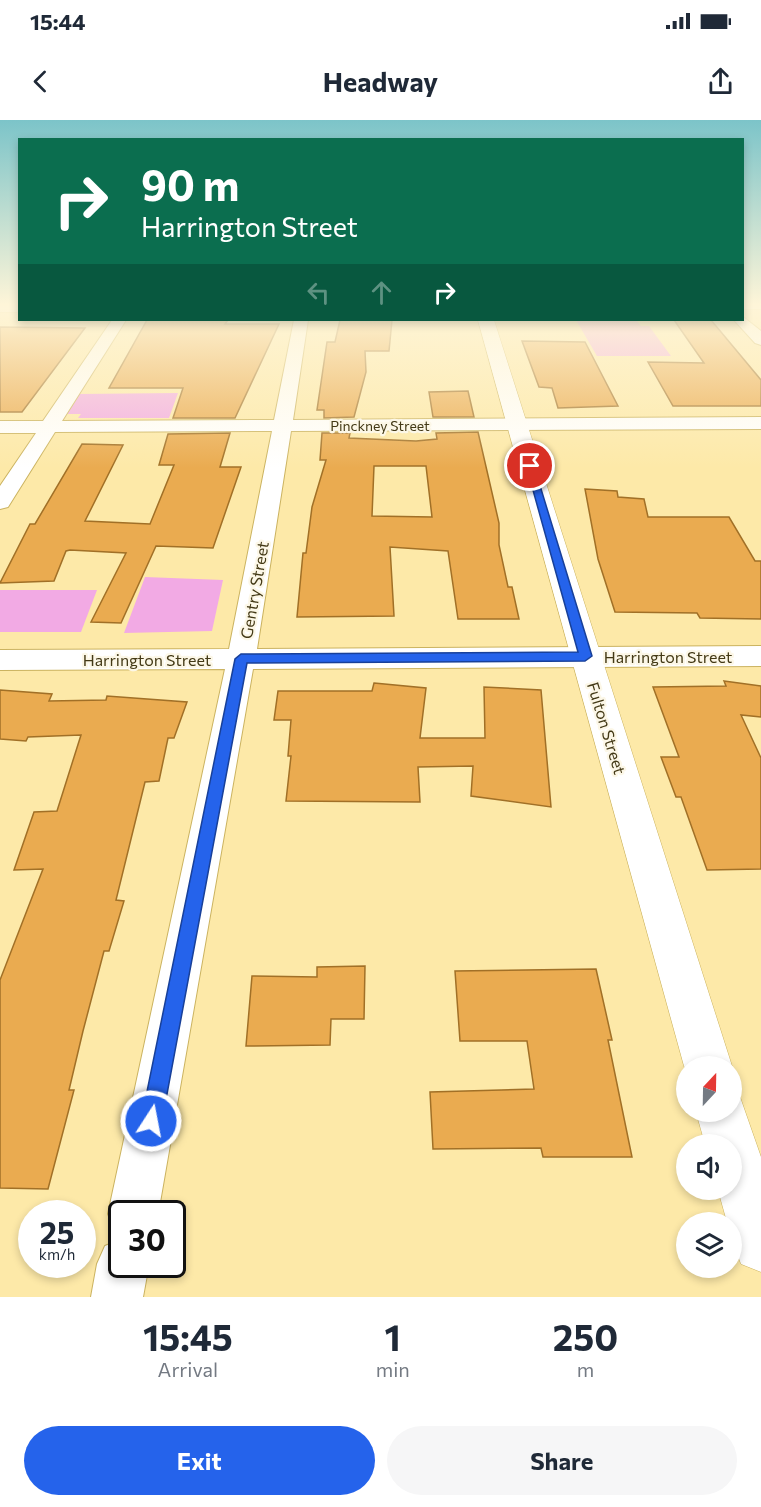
<!DOCTYPE html>
<style>
:root{--surface:#fff;--page:#f6f6f7;--text:#1f2937;--muted:#747a83;--accent:#2563eb}
body{margin:0;font-family:Commissioner,sans-serif;background:var(--page);color:var(--text);height:100vh;display:flex;flex-direction:column;font-size:22px;white-space:nowrap}
*{box-sizing:border-box;margin:0}
p{font-size:20px;color:var(--muted)}
.icon{flex:none;width:33px;height:33px;fill:none;stroke:currentColor;stroke-width:2;stroke-linecap:round;stroke-linejoin:round}
.map{position:relative;height:1177px;overflow:hidden}
.drawer{display:flex;flex-direction:column;background:var(--surface);flex:1}
.drawer>*{flex:none}
.top-card{position:absolute;left:18px;top:18px;width:726px;height:183px;border-radius:0px;box-shadow:0 3px 9px #0003;background:#0b6e4f;color:#fff;overflow:hidden}
.needle{width:39px;rotate:22deg}
.buttons{position:absolute;left:676px;top:936px;display:grid;gap:12px}
.buttons a{display:grid;place-items:center;width:66px;height:66px;border-radius:50%;background:var(--surface);box-shadow:0 3px 9px #0003;font-size:30px}
.speed{position:absolute;left:18px;top:1080px;display:flex;gap:12px;font-size:30px;font-weight:700;text-align:center}
.speed>*{display:grid;place-content:center;width:78px;height:78px;border-radius:50%;background:var(--surface);box-shadow:0 3px 9px #0003;line-height:1}
.speed small{font-size:15px;font-weight:400}
.speed .limit{border:3px solid #111;border-radius:9px;background:#fff;color:#111}
.pin{position:absolute;display:grid;place-items:center;width:51px;height:51px;color:#fff;margin:-26px;border:3px solid #fff;border-radius:50%;box-shadow:0 2px 6px #0007}
.me{position:absolute;width:66px;margin:-33px;rotate:11deg;stroke-linejoin:round;filter:drop-shadow(0 0 4px #0008)}
.turn{display:flex;align-items:center;gap:21px;height:126px;padding:0 24px;font-size:27px}
.turn .icon{width:78px;height:78px;stroke-width:2.5}
.turn b{display:block;font-size:42px;line-height:51px}
.lanes{display:flex;align-items:center;height:57px;padding:0 24px;background:#0003;justify-content:center;gap:30px;direction:ltr}
.lanes .off{opacity:.35}
.eta{display:flex;justify-content:space-evenly;align-items:center;height:102px;text-align:center}
.eta b{font-size:36px;font-weight:700;line-height:42px}
.button{display:flex;gap:12px;margin-top:auto;padding:12px 24px}
.button a{flex:1;height:69px;border-radius:36px;background:var(--accent);color:#fff;font-size:24px;font-weight:700;line-height:69px;text-align:center}
.button a+a{background:var(--page);color:var(--text)}
.status{display:flex;justify-content:space-between;align-items:center;height:42px;padding:0 30px;background:var(--surface);direction:ltr}
.status svg{height:16px;fill:currentColor}
header{display:flex;justify-content:space-between;align-items:center;height:78px;padding:0 24px;background:var(--surface);font-size:27px;font-weight:700}
.map>svg:first-child{display:block}
.green{fill:#f2aae4}
.building{fill:#eaab50;stroke:#a17027;stroke-width:1.5;fill-rule:evenodd}
.lines{fill:none;stroke-linecap:round;stroke-linejoin:round}
.street-casing{stroke:#cbb360;stroke-width:2}
.secondary-casing{stroke:#cbb360;stroke-width:1}
.street{fill:#fff;fill-rule:evenodd}
.secondary{fill:#fff;fill-rule:evenodd}
.route{fill:#2563eb;stroke:#184099;stroke-width:1.5}
.labels{text-anchor:middle;dominant-baseline:central;stroke-width:4.5;stroke-linejoin:round;paint-order:stroke}
.far-street-label{font-size:14px;fill:#433916;stroke:#fcf7e7}
.street-label{font-size:16px;fill:#433916;stroke:#fcf7e7}
</style>
<div class="status"><b>15:44</b><svg viewBox="0 0 49 12"><path d="M0 12V9h3v3zM5 12V6h3v6zM10 12V3h3v9zM15 12V0h3v12zM26 1h20v11H26zM47 4h2v5h-2z"/></svg></div>
<header><svg class="icon" aria-label="back" viewBox="0 0 24 24"><path d="M15 5l-7 7 7 7"/></svg>Headway<svg class="icon" aria-label="share" viewBox="0 0 24 24"><path d="M12 15V3M7 8l5-5 5 5M5 13v7h14v-7"/></svg></header>
<div class="map">
<svg width="761" height="1177" viewBox="0 0 761 1177">
<rect width="100%" height="100%" fill="#fde9a8"/>
<g class="green">
<polygon points="576,200 636,200 641,206 649,206 671,236 597,236"/>
<polygon points="178,273 169,298 78,298 81,294 67,294 79,274"/>
<polygon points="145,457 223,460 212,511 124,513"/>
<polygon points="0,470 97,470 81,512 0,512"/>
</g>
<g class="building">
<polygon points="147,200 228,200 225,204 279,204 235,298 173,298 183,268 109,268"/>
<polygon points="340,200 392,200 389,231 365,231 366,252 354,297 324,298 324,290 317,290 327,222 335,222"/>
<polygon points="674,200 711,200 761,260 761,286 673,286 648,242 704,243"/>
<polygon points="0,207 85,208 22,292 0,292"/>
<polygon points="522,221 585,222 618,286 558,288 552,268 539,267"/>
<polygon points="468,271 474,297 433,297 429,272"/>
<path d="M478,312L499,403V425L508,467H512L519,499H458L448,431L390,427L394,496L297,497L303,433H306L312,387L326,340H320L322,313H350L349,318L416,321L437,319L436,313ZM374,346H426L432,397L372,396Z"/>
<polygon points="230,313 220,347 241,347 213,428 156,426 121,503 91,502 126,433 70,430 66,431 54,461 0,463 30,404 35,404 82,324 123,325 85,401 150,404 174,345 159,345 168,314"/>
<polygon points="585,369 617,371 618,377 644,379 648,397 729,397 755,441 761,441 761,499 700,498 697,493 615,492 598,439"/>
<polygon points="724,561 761,566 761,597 741,595 761,638 761,749 707,750 681,677 676,677 661,637 679,637 653,567 726,566"/>
<polygon points="374,563 426,568 420,618 485,618 484,567 541,570 551,687 471,676 473,646 418,647 420,682 286,681 291,636 288,636 291,600 274,600 278,571 372,571"/>
<polygon points="0,570 52,574 49,581 106,580 107,576 187,582 174,618 168,618 159,661 145,662 116,780 124,781 109,831 104,831 83,911 69,970 74,970 48,1069 0,1068 0,860 43,749 14,750 34,692 57,691 81,615 28,617 26,621 0,619"/>
<polygon points="365,846 364,899 331,899 330,925 246,926 252,856 317,857 317,847"/>
<polygon points="596,849 612,920 608,920 632,1037 543,1037 541,1028 433,1029 430,972 534,969 527,921 460,921 455,851"/>
</g>
<g class="lines">
<defs>
<g id="street">
<polygon points="742,196 761,211 761,225 755,223 734,200 742,200"/>
<polygon points="112,200 126,200 62,301 274,300 294,200 308,200 293,300 761,297 761,309 291,311 257,529 761,526 761,546 253,549 158,1094 122,1094 122,1114 115,1112 108,1094 225,549 0,550 0,530 229,529 272,311 55,312 8,387 0,389 0,366 36,313 0,313 0,301 43,301"/>
<polygon points="122,1119 122,1144 149,1144 143,1177 91,1177 97,1144 105,1126"/>
</g>
<g id="secondary">
<rect x="0" y="184" width="20" height="8"/>
<rect x="742" y="184" width="19" height="5"/>
<polygon points="478,200 494,200 732,946 687,946 687,953 684,946"/>
<polygon points="732,971 739,974 761,1037 761,1152 741,1144 732,1120 732,1102 727,1102 718,1070 732,1070 732,1024 705,1024 696,992 732,992"/>
</g>
</defs>
<use href="#street" class="street-casing"/>
<use href="#secondary" class="secondary-casing"/>
<use href="#street" class="street"/>
<use href="#secondary" class="secondary"/>
</g>
<linearGradient id="sky" x2="0" y2="1"><stop stop-color="#7cc4c9"/><stop offset="0.53" stop-color="#fef5d8"/><stop offset="1" stop-color="#fef5d8" stop-opacity="0"/></linearGradient>
<rect width="761" height="348" fill="url(#sky)"/>
<polygon class="route" points="526,345 534,346 592,536 585,541 247,543 162,1001 159,1009 151,1012 144,1009 141,1001 235,539 241,534 578,532"/>
<g class="labels">
<g class="far-street-label">
<text x="380" y="305">Pinckney Street</text>
</g>
<g class="street-label">
<text transform="translate(254 470) rotate(-80)">Gentry Street</text>
<text x="668" y="536">Harrington Street</text>
<text x="147" y="539">Harrington Street</text>
<text transform="translate(607 608) rotate(73)">Fulton Street</text>
</g>
</g>
</svg>
<div class="buttons">
<a><svg class="needle" viewBox="-14 -14 28 28"><path d="M0-13l5 13h-10z" fill="#e53935"/><path d="M0 13l5-13h-10z" fill="#747a83"/></svg></a>
<a><svg class="icon" aria-label="sound" viewBox="0 0 24 24"><path d="M4 9h4l5-4v14l-5-4H4zM17 9q2 3 0 6"/></svg></a>
<a><svg class="icon" aria-label="layers" viewBox="0 0 24 24"><path d="M12 4l9 5-9 5-9-5zM3 14l9 5 9-5"/></svg></a>
</div>
<div class="speed"><div>25<small>km/h</small></div><div class="limit">30</div></div>
<div class="pin" style="left:530px;top:346px;background:#d93025"><svg class="icon" aria-label="arrive" viewBox="0 0 24 24"><path d="M6 21V4h12l-3 4 3 4H6"/></svg></div>
<svg class="me" style="left:151px;top:1001px" viewBox="-20 -20 40 40"><circle r="17" fill="#2563eb" stroke="#fff" stroke-width="3"/><path d="M0-11L8 9 0 5-8 9z" fill="#fff"/></svg>
<div class="top-card">
<div class="turn"><svg class="icon" aria-label="right" viewBox="0 0 24 24"><path d="M7 20v-9h11M14 6l5 5-5 5"/></svg><div><b>90 m</b>Harrington Street</div></div>
<div class="lanes"><svg class="icon off" aria-label="left" viewBox="0 0 24 24"><path d="M17 20v-9H6M10 6l-5 5 5 5"/></svg><svg class="icon off" aria-label="ahead" viewBox="0 0 24 24"><path d="M12 20V5M6 11l6-6 6 6"/></svg><svg class="icon" aria-label="right" viewBox="0 0 24 24"><path d="M7 20v-9h11M14 6l5 5-5 5"/></svg></div>
</div>
</div>
<section class="drawer">
<div class="eta">
<div><b>15:45</b><p>Arrival</p></div>
<div><b>1</b><p>min</p></div>
<div><b>250</b><p>m</p></div>
</div>
<div class="button"><a>Exit</a><a>Share</a></div>
</section>
